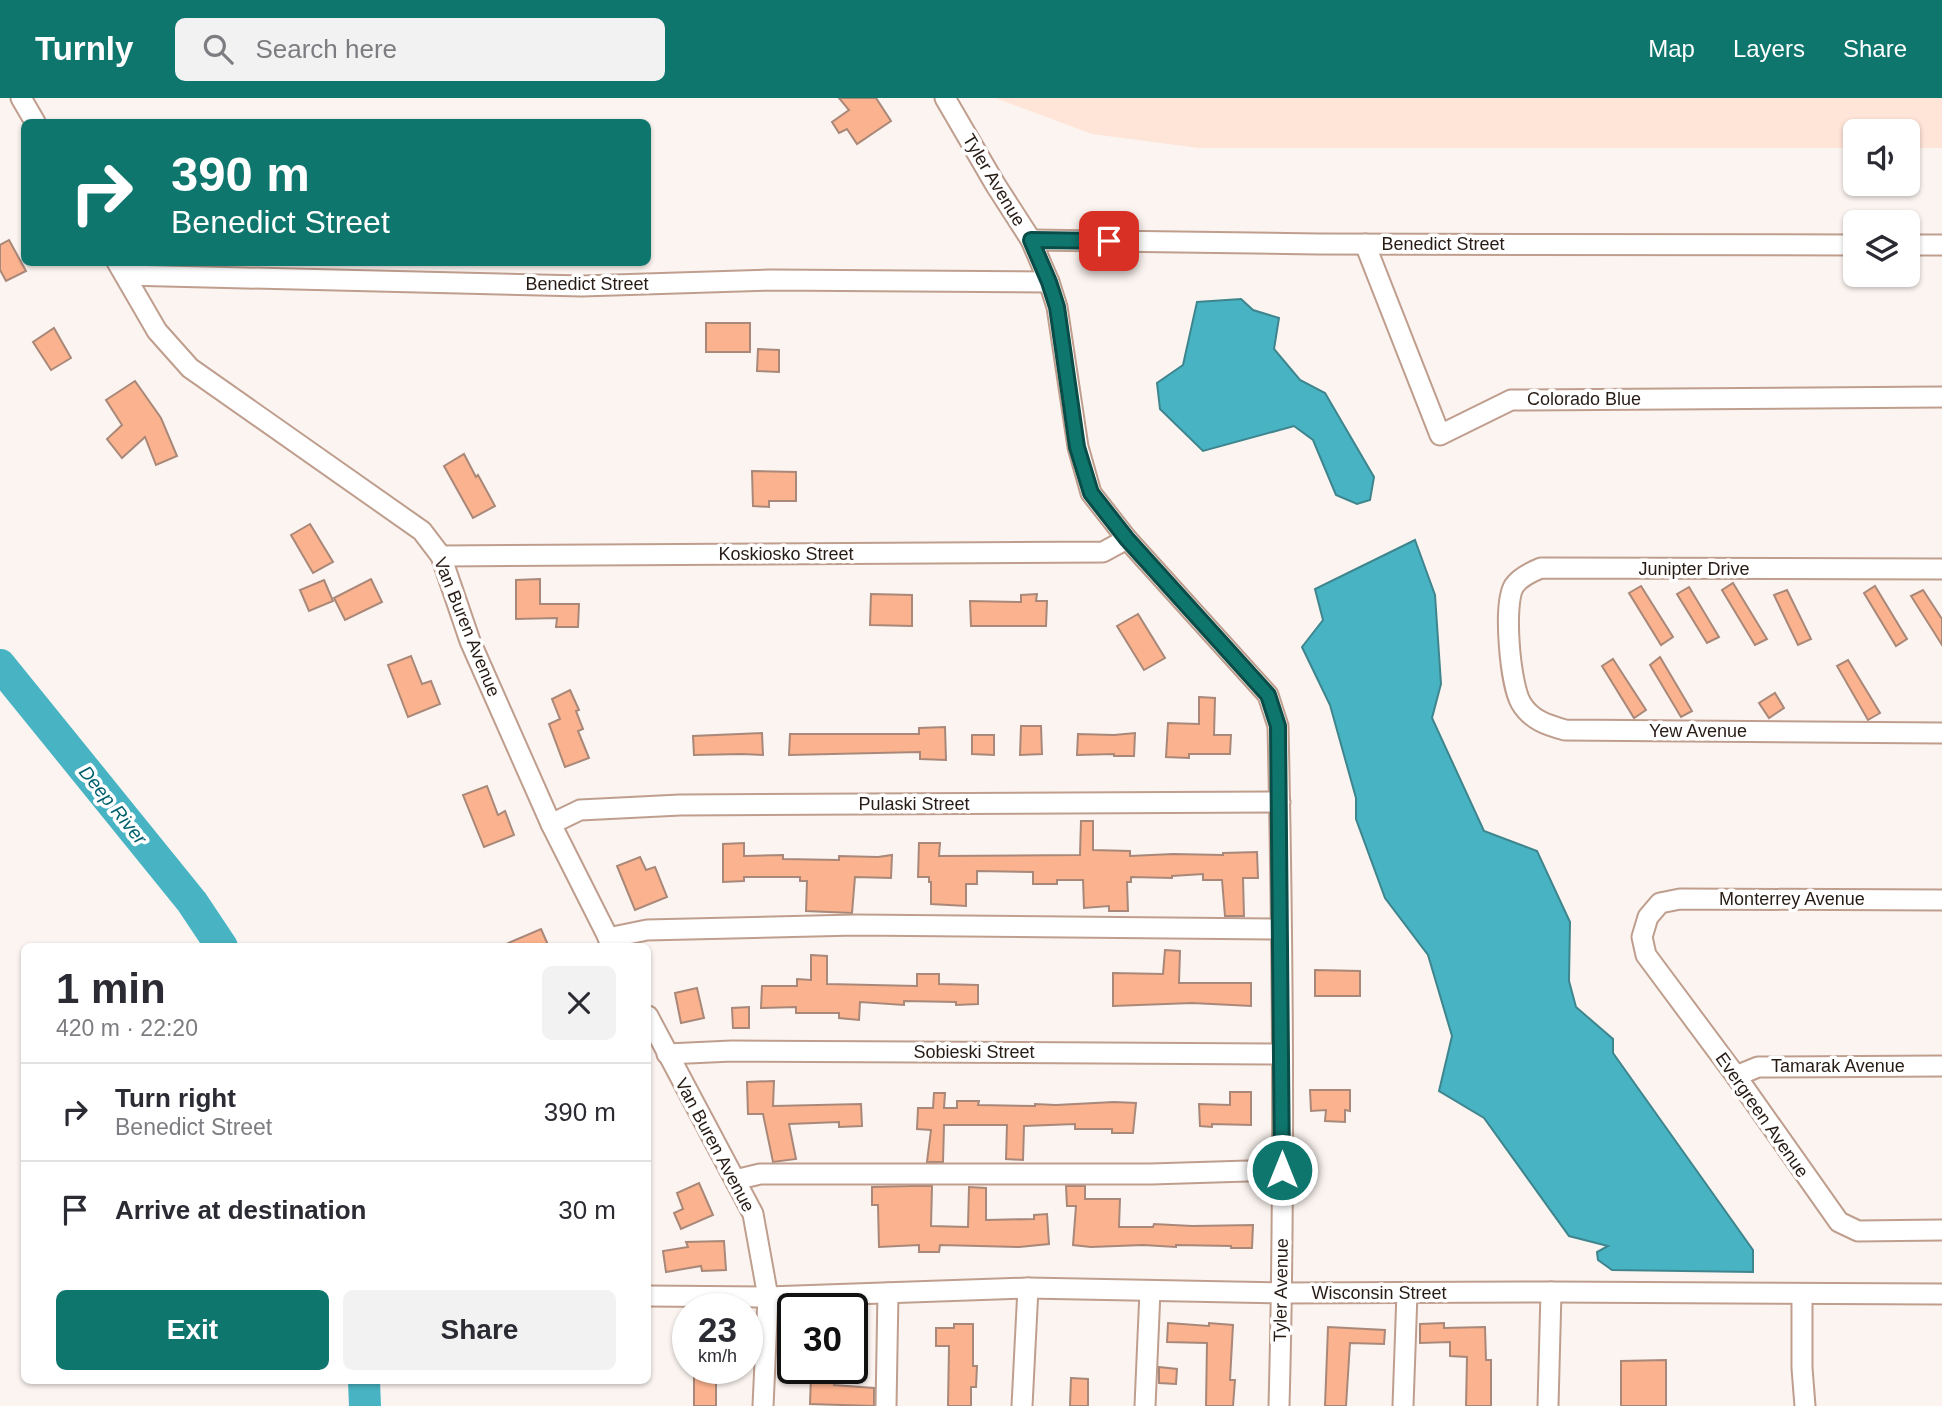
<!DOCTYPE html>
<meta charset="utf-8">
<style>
:root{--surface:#fff;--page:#f2f2f3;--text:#2b2b33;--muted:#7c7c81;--line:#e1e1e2;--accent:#0f766e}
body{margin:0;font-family:Helvetica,sans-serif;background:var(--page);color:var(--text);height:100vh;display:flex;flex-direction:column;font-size:26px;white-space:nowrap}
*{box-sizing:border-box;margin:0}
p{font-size:23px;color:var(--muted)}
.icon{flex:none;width:38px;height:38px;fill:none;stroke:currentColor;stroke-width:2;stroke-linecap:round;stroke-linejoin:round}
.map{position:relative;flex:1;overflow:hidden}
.sheet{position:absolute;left:21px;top:845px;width:630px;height:441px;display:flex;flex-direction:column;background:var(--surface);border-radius:10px;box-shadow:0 2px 5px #0004}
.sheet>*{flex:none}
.banner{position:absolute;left:21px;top:21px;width:630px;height:147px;border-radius:10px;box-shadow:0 2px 5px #0004;background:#0f766e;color:#fff;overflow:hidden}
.buttons{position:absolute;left:1843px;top:21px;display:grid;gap:14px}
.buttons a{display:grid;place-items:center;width:77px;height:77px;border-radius:10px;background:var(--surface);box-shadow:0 2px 5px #0004;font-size:35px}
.speed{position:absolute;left:672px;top:1195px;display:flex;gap:14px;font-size:35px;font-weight:700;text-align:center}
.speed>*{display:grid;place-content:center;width:91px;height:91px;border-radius:50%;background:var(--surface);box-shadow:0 2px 5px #0004;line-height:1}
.speed small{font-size:18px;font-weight:400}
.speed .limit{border:4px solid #111;border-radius:10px;background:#fff;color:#111}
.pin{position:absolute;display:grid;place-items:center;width:60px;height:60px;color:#fff;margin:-30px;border-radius:14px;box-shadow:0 4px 10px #0006}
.me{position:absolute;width:77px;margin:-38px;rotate:0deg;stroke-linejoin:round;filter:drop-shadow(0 0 5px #0008)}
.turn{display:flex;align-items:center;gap:24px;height:147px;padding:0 35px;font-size:32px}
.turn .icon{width:91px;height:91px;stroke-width:2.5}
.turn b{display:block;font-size:49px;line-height:60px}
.round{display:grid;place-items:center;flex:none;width:74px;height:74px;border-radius:10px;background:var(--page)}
.summary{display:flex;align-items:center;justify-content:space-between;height:119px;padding:0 35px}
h1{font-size:42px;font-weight:600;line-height:52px}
.cta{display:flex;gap:14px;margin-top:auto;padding:14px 35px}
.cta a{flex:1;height:80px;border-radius:10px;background:var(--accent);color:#fff;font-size:28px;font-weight:600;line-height:80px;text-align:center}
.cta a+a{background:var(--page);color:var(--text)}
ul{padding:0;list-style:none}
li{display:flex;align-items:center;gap:21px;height:98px;padding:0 35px;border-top:2px solid var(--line)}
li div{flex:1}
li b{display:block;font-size:26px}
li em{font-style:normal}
header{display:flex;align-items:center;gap:42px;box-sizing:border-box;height:98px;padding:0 35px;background:var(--accent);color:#fff}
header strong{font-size:33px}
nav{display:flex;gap:38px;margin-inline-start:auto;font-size:24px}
.search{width:490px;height:63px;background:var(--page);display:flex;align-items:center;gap:18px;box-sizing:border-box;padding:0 24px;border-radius:10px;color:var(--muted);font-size:26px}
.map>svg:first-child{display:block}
.built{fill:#ffe4d8}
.water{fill:#48b3c2;stroke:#3e858e;stroke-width:2}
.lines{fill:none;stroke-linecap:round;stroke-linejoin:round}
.river{stroke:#48b3c2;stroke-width:32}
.building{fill:#fbb28e;stroke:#a98879;stroke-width:2}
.minor-casing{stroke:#bf9e8e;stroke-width:23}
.minor{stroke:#fff;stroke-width:19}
.route-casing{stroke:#0a4d48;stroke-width:18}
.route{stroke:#0f766e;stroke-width:12}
.labels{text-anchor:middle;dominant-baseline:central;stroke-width:7;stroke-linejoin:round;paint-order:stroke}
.street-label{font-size:18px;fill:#271b15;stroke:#fff}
.water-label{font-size:19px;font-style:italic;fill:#00616c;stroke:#fff}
</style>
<header>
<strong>Turnly</strong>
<div class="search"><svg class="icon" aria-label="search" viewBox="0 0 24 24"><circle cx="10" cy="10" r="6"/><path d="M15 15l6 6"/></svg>Search here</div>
<nav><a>Map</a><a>Layers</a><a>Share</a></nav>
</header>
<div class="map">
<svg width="1942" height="1308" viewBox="0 0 1942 1308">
<rect width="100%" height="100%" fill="#fbf4f0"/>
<polygon class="built" points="995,0 1942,0 1942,50 1908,50 1908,33 1855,33 1855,50 1199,50 1092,36"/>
<g class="water">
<polygon points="1241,201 1253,212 1279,220 1274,251 1300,282 1325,295 1374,379 1370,402 1357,406 1336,397 1313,342 1294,328 1203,353 1160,311 1157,285 1183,267 1197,204"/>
<polygon points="1415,442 1435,497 1441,586 1432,620 1484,733 1537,753 1570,824 1569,883 1576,909 1613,941 1613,955 1753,1152 1753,1174 1612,1172 1598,1162 1597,1154 1608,1148 1569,1138 1484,1020 1439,993 1452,938 1428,857 1385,800 1356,721 1356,700 1330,607 1302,549 1323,522 1315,491"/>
</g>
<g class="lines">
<g class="river">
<polyline points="0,567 192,804 222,849"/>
<polyline points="364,1283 365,1308"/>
</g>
</g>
<g class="building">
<polygon points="839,0 876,0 891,23 857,46 847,31 839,35 832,24 849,12"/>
<polygon points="9,142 26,173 6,183 0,172 0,147"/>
<rect x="706" y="225" width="44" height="29"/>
<polygon points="54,230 71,260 51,272 33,244"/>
<polygon points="758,251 779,252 779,274 757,273"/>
<polygon points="135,283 161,320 177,358 156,367 145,339 122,360 107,341 122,327 106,302"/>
<polygon points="464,356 476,379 478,377 495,408 473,420 444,368"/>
<polygon points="752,373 796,374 796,403 769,403 769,409 753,408"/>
<polygon points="310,426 333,464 313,475 291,437"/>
<polygon points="371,481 382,504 345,522 334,500"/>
<polygon points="540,481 540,506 579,506 578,529 556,529 557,520 516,521 516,482"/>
<polygon points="324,482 333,503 309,513 300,492"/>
<polygon points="1733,485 1767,541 1755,547 1722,492"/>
<polygon points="1641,488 1673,539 1661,547 1629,495"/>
<polygon points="1875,488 1907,541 1896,548 1864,495"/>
<polygon points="1689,489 1719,539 1707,545 1677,496"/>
<polygon points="1787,492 1811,541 1798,547 1774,497"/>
<polygon points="1923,492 1942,521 1942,547 1911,498"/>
<polygon points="871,496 912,497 912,528 870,527"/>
<polygon points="1037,496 1036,503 1047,503 1046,528 971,528 970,503 1021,504 1021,497"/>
<polygon points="1138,516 1165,560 1144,572 1117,528"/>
<polygon points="411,558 422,586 431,583 440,606 408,619 388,567"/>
<polygon points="1660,559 1692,613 1681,619 1650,567"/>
<polygon points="1613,561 1646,612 1634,620 1602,568"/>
<polygon points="1848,562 1880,615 1868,622 1837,568"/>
<polygon points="570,592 579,612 576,613 583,631 578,633 589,660 565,669 549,626 560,621 552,601"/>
<polygon points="1775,595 1784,610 1769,620 1759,605"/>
<polygon points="1199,599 1215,600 1214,637 1231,637 1230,656 1189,656 1189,660 1166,659 1168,625 1199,626"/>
<polygon points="1021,628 1041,628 1042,656 1020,657"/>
<polygon points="945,629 946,662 920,661 920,654 789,657 790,636 919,636 919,630"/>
<polygon points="762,635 763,657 742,656 694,657 693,638"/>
<polygon points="1135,635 1134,658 1114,658 1114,656 1077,657 1078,636 1114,637"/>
<polygon points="972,637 994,637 994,657 972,656"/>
<polygon points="487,688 498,717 505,713 514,737 484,749 463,697"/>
<polygon points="1081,723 1093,723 1093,752 1130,753 1130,758 1173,756 1223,757 1223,755 1257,754 1258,780 1243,780 1244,818 1225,818 1222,782 1203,782 1203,776 1172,778 1172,780 1131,779 1131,784 1127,784 1128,813 1109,813 1109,808 1084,810 1083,782 1057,782 1057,786 1033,786 1033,774 977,773 977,786 966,786 966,808 931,806 931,784 929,784 929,779 918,779 919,745 940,745 939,758 1080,757"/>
<polygon points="744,745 744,758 783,757 783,761 839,762 839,758 878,759 892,757 891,780 855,779 852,815 806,813 807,783 800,783 800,779 744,779 744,783 723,784 723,746"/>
<polygon points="640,759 646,772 655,769 667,799 635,812 617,768"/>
<polygon points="541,831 549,849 499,849"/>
<polygon points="1165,852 1180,853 1179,885 1251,885 1251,908 1192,905 1113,908 1113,875 1163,876"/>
<polygon points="811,857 827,858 827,886 917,888 917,876 939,876 939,886 978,887 978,906 956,907 956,904 904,903 904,907 860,904 859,922 839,920 839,915 796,915 796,909 761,910 762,888 797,888 797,881 811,882"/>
<polygon points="1315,872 1360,873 1360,898 1315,898"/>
<polygon points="697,890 704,920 681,925 675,895"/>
<polygon points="749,909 749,930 733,930 732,910"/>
<polygon points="774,983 773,1008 861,1006 862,1028 839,1029 839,1024 789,1026 796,1061 773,1064 763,1016 748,1016 747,984"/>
<polygon points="1310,992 1350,992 1350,1013 1345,1012 1345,1024 1325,1023 1326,1012 1311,1013"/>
<polygon points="1230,994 1251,994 1251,1027 1212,1026 1212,1029 1200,1028 1199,1006 1230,1007"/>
<polygon points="934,995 945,995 944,1010 957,1010 957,1003 979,1003 978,1007 1035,1008 1035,1006 1056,1007 1114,1004 1136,1005 1133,1035 1112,1035 1112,1031 1075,1031 1075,1026 1024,1028 1023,1062 1006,1061 1007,1027 944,1027 943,1064 927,1064 931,1032 917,1031 918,1010 933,1010"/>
<polygon points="699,1085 713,1117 681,1131 674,1115 683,1111 677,1095"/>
<polygon points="911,1088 932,1088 931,1128 968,1129 969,1089 986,1090 986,1122 1034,1121 1034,1117 1047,1116 1049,1146 1019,1149 940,1147 939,1154 919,1154 919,1147 879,1149 878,1107 872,1107 872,1089"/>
<polygon points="1066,1088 1085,1088 1085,1101 1120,1101 1119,1129 1153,1129 1154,1126 1192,1128 1253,1127 1252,1150 1231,1150 1231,1148 1176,1147 1176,1149 1143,1147 1091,1149 1073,1147 1076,1108 1067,1108"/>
<polygon points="724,1143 726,1172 702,1173 701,1168 666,1174 663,1153 688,1149 686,1144"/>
<polygon points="1168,1225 1209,1228 1209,1225 1233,1227 1230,1282 1235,1282 1233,1308 1206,1308 1207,1245 1167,1244"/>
<polygon points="1444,1225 1444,1230 1485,1229 1486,1262 1491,1262 1491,1308 1466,1308 1467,1259 1450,1258 1450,1244 1420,1245 1420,1226"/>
<polygon points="954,1226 973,1226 973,1268 977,1268 976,1289 971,1289 971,1308 948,1308 949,1248 936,1248 936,1230 954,1230"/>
<polygon points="1328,1229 1385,1232 1384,1246 1350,1245 1346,1308 1325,1308"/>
<polygon points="1666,1262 1666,1308 1621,1308 1621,1263"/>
<polygon points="1159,1269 1177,1271 1176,1286 1159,1285"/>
<rect x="694" y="1270" width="22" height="38"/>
<polygon points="811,1278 835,1279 834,1287 874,1290 874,1308 810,1306"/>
<polygon points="1071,1280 1088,1281 1088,1308 1070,1308"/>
</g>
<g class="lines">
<defs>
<g id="minor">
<polyline points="21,0 35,24"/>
<path d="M945,0L995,86L1031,142L1049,184L1057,209L1078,349L1091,395L1127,441L1268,597L1278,628C1283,855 1285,1082 1279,1308"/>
<polyline points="1031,142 1318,146 1855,147"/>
<polyline points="1365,146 1440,337 1511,302 1942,299"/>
<polyline points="1908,147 1942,147"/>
<polyline points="117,164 157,233 190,270 422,433 441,458 470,543 551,726 613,849"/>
<polyline points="125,177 582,188 770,182 1049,184"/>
<polyline points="441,458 1103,454 1127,441"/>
<path d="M1942,471L1541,470C1531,474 1520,479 1514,488C1503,506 1510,586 1521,605C1531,622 1547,627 1565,632L1942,635"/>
<polyline points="551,726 580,712 680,707 1280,704"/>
<polyline points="1942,802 1680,801 1660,805 1648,819 1642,839 1646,857 1736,978 1839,1124 1858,1133 1942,1132"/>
<polyline points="608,840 647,832 856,827 1281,831"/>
<polyline points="648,918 753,1116 768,1199 763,1308"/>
<polyline points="667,956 732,953 1282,956"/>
<polyline points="1736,978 1758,969 1942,968"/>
<polyline points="735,1082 760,1076 1151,1076 1282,1072"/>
<polyline points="1802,1196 1802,1270 1805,1308"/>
<polyline points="648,1198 768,1199 1028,1190 1282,1195 1551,1194 1942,1196"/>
<polyline points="886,1308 888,1195"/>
<polyline points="1022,1308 1028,1190"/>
<polyline points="1145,1308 1150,1193"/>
<polyline points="1403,1308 1407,1195"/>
<polyline points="1548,1308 1551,1194"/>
</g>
</defs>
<use href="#minor" class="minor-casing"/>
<use href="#minor" class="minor"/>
</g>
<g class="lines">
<defs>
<polyline id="route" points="1109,143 1031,142 1049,184 1057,209 1077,349 1091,395 1127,441 1268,597 1278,628 1282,1072"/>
</defs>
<use href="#route" class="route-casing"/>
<use href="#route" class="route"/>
</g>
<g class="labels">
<g class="street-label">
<text transform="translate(994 82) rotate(59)">Tyler Avenue</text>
<text x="1443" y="146">Benedict Street</text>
<text x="587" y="186">Benedict Street</text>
<text x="1584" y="301">Colorado Blue</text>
<text x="786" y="456">Koskiosko Street</text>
<text x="1694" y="471">Junipter Drive</text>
<text transform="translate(467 529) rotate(68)">Van Buren Avenue</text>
<text x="1698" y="633">Yew Avenue</text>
<text x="914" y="706">Pulaski Street</text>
<text x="1792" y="801">Monterrey Avenue</text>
<text x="974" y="954">Sobieski Street</text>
<text x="1838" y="968">Tamarak Avenue</text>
<text transform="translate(1762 1017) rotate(55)">Evergreen Avenue</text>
<text transform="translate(715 1047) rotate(62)">Van Buren Avenue</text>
<text transform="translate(1281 1192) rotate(-89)">Tyler Avenue</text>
<text x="1379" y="1195">Wisconsin Street</text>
</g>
<g class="water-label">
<text transform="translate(113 707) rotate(51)">Deep River</text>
</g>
</g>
</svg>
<div class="buttons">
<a><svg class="icon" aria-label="sound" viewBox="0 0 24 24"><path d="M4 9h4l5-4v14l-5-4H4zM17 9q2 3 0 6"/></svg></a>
<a><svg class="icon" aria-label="layers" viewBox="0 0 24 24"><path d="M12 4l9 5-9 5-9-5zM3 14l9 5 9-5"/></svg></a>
</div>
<div class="speed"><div>23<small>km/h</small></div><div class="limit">30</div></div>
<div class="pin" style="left:1109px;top:143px;background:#d93025"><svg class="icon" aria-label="arrive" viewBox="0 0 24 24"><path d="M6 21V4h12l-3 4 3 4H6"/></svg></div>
<svg class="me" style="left:1282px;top:1072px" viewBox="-20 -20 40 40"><circle r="17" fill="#0f766e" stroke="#fff" stroke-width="3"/><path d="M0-11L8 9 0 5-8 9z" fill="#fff"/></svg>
<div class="banner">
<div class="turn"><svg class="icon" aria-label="right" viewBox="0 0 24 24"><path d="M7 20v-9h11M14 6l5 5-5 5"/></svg><div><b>390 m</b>Benedict Street</div></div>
</div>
<section class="sheet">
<div class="summary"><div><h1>1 min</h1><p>420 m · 22:20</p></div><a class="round"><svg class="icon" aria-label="close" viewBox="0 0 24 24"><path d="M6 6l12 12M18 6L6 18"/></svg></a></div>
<ul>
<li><svg class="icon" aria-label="right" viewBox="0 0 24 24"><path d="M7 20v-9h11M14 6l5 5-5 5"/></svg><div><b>Turn right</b><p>Benedict Street</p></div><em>390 m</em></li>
<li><svg class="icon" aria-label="arrive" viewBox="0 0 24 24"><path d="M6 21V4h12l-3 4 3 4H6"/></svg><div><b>Arrive at destination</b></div><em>30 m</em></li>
</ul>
<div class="cta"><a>Exit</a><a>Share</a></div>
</section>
</div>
